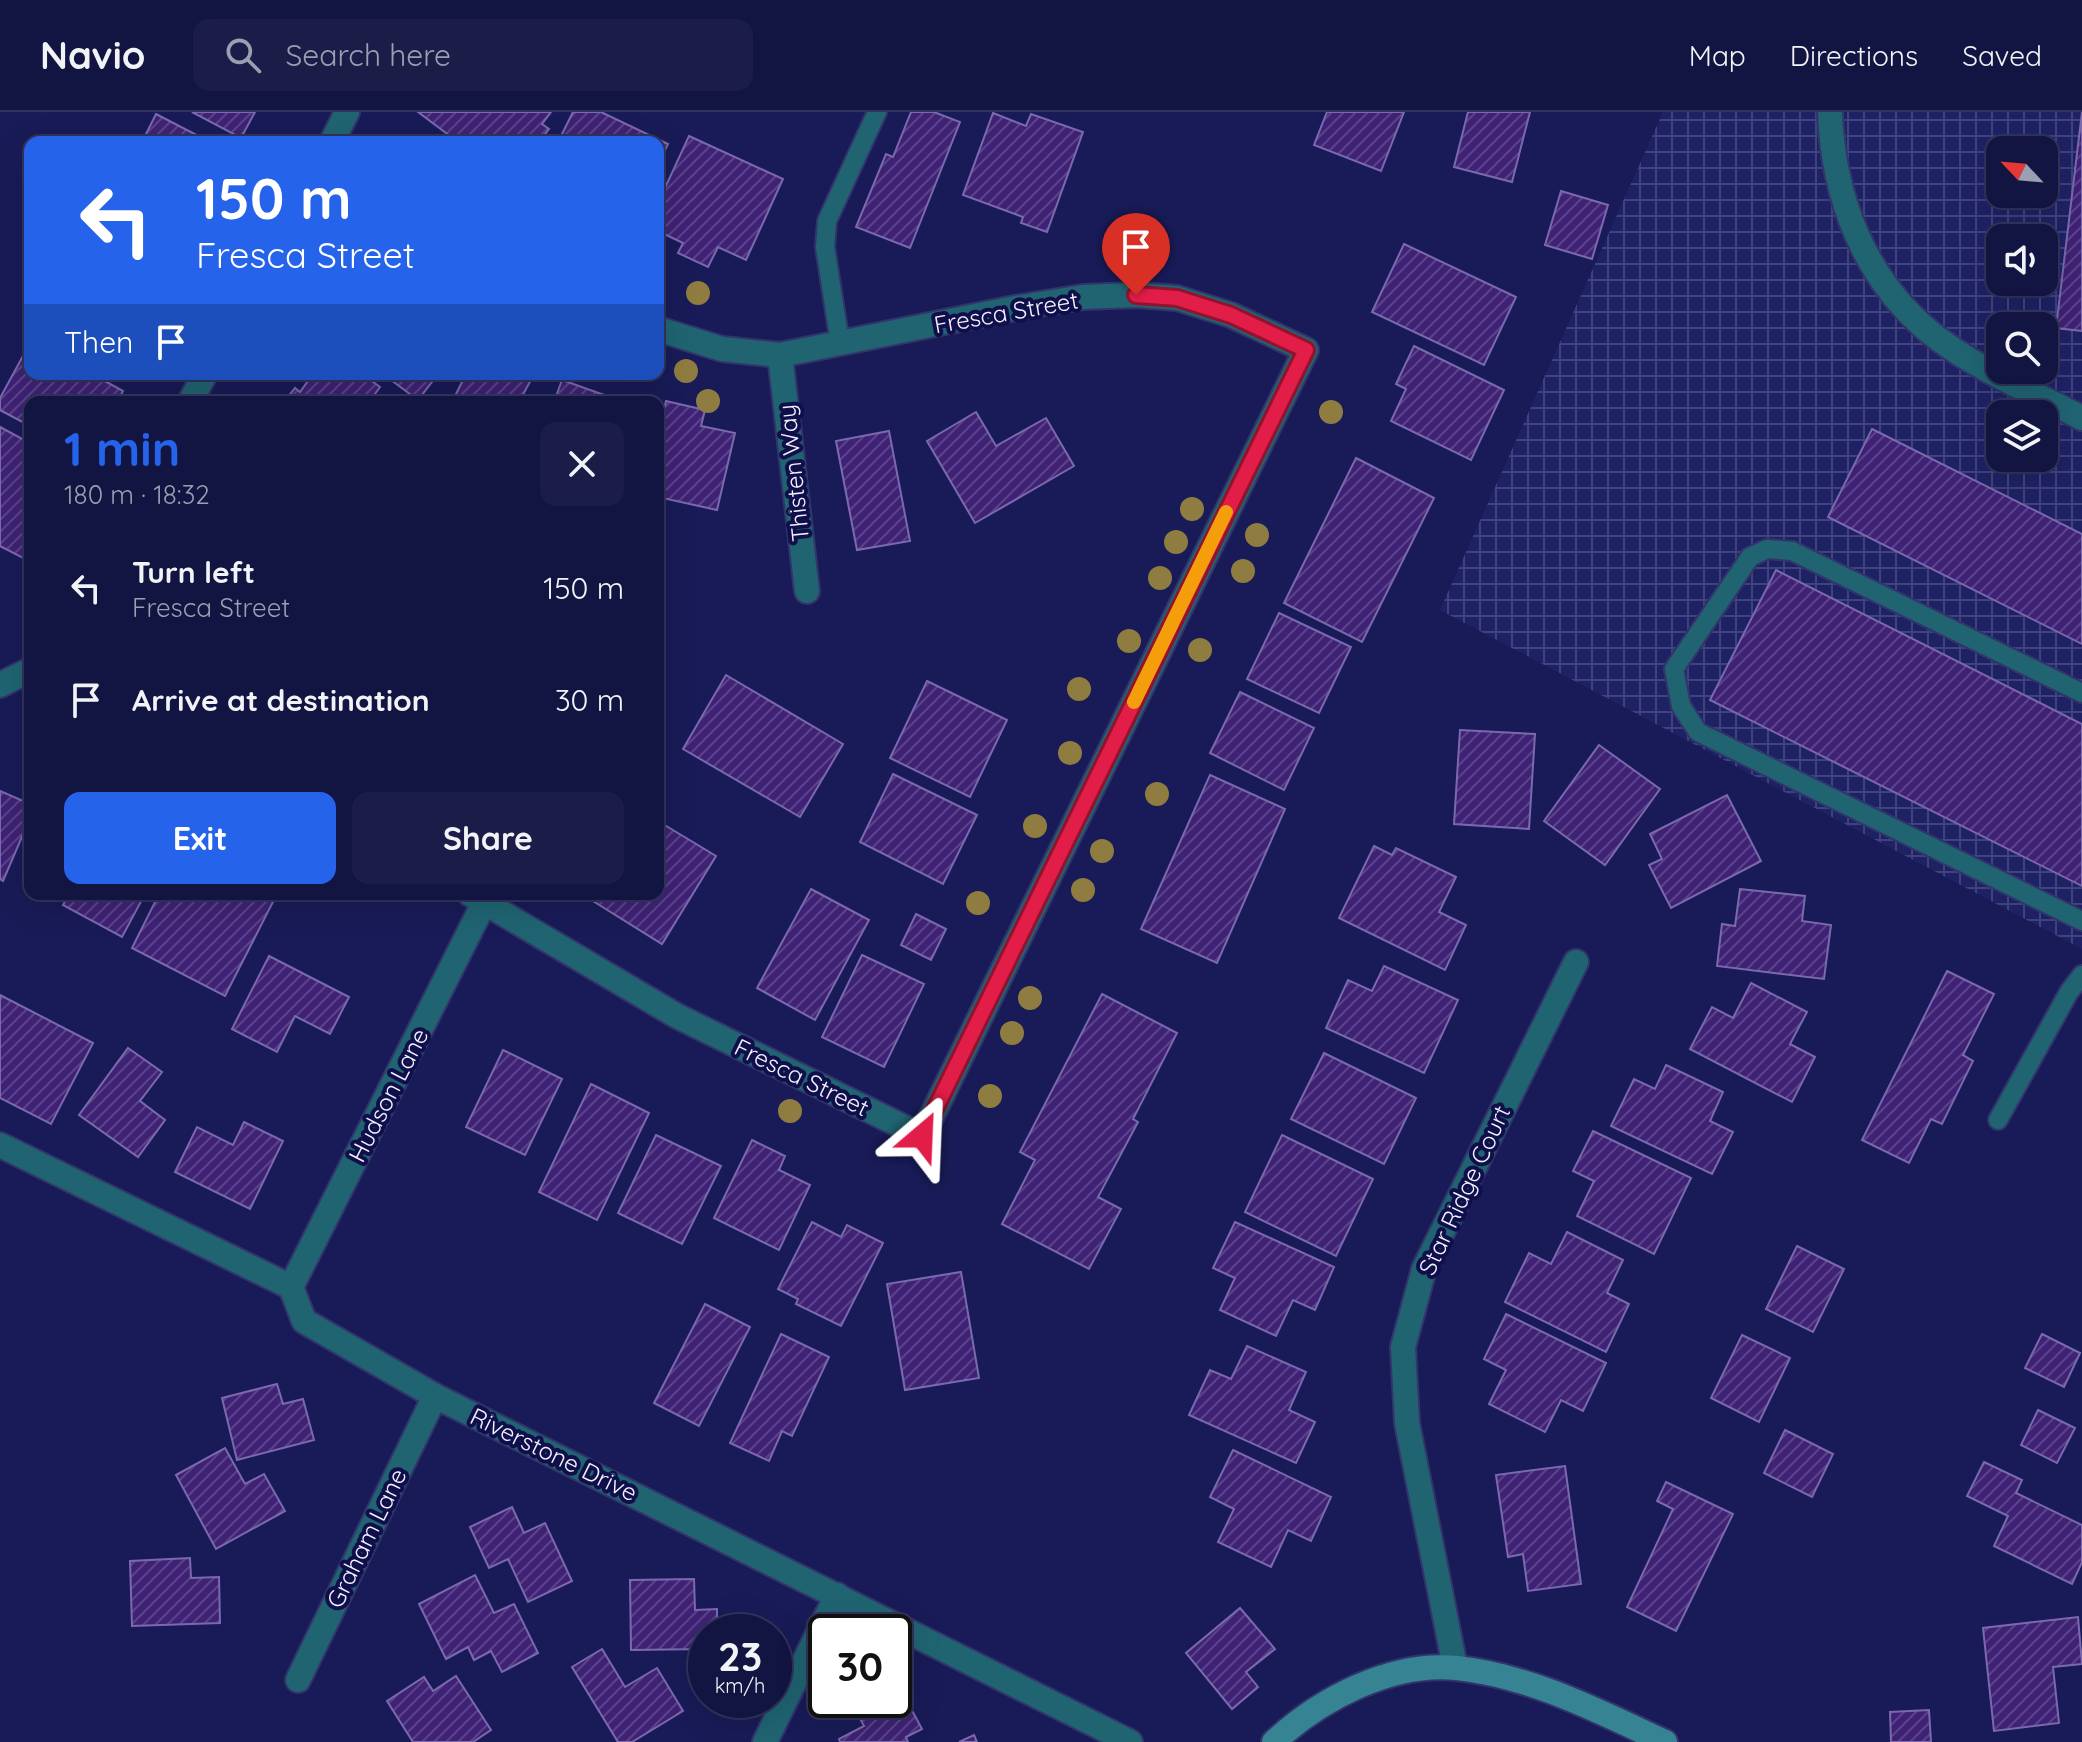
<!DOCTYPE html>
<meta charset="utf-8">
<style>
:root{--surface:#121441;--page:#1b1d48;--text:#f1f3f6;--muted:#9c9eb1;--line:#31335a;--accent:#2563eb}
body{margin:0;font-family:Quicksand,sans-serif;background:var(--page);color:var(--text);height:100vh;display:flex;flex-direction:column;font-size:30px;white-space:nowrap}
*{box-sizing:border-box;margin:0}
p{font-size:26px;color:var(--muted)}
.icon{flex:none;width:44px;height:44px;fill:none;stroke:currentColor;stroke-width:2;stroke-linecap:round;stroke-linejoin:round}
.map{position:relative;flex:1;overflow:hidden}
.drawer{position:absolute;left:24px;top:284px;width:640px;height:504px;display:flex;flex-direction:column;background:var(--surface);border-radius:16px;box-shadow:0 8px 32px #0002,0 0 0 2px var(--line)}
.drawer>*{flex:none}
.hud{position:absolute;left:24px;top:24px;width:640px;height:244px;border-radius:16px;box-shadow:0 8px 32px #0002,0 0 0 2px var(--line);background:#2563eb;color:#fff;overflow:hidden}
.needle{width:52px;rotate:296deg}
.tools{position:absolute;left:1986px;top:24px;display:grid;gap:16px}
.tools a{display:grid;place-items:center;width:72px;height:72px;border-radius:16px;background:var(--surface);box-shadow:0 8px 32px #0002,0 0 0 2px var(--line);font-size:40px}
.speed{position:absolute;left:688px;top:1502px;display:flex;gap:16px;font-size:40px;font-weight:700;text-align:center}
.speed>*{display:grid;place-content:center;width:104px;height:104px;border-radius:50%;background:var(--surface);box-shadow:0 8px 32px #0002,0 0 0 2px var(--line);line-height:1}
.speed small{font-size:20px;font-weight:400}
.speed .limit{border:4px solid #111;border-radius:12px;background:#fff;color:#111}
.pin{position:absolute;display:grid;place-items:center;width:68px;height:68px;color:#fff;margin:-82px -34px;border-radius:50% 50% 50% 0;rotate:-45deg;box-shadow:0 0 8px #0007}
.pin .icon{rotate:45deg}
.me{position:absolute;width:88px;margin:-44px;rotate:26deg;stroke-linejoin:round;filter:drop-shadow(0 0 6px #0008)}
.turn{display:flex;align-items:center;gap:28px;height:168px;padding:0 40px;font-size:36px}
.turn .icon{width:104px;height:104px;stroke-width:2.5}
.turn b{display:block;font-size:56px;line-height:68px}
.then{display:flex;align-items:center;height:76px;padding:0 40px;background:#0003;gap:16px;font-size:30px}
.round{display:grid;place-items:center;flex:none;width:84px;height:84px;border-radius:16px;background:var(--page)}
.headline{display:flex;align-items:center;justify-content:space-between;height:136px;padding:0 40px}
h1{font-size:48px;font-weight:700;line-height:60px;color:var(--accent)}
.button{display:flex;gap:16px;margin-top:auto;padding:16px 40px}
.button a{flex:1;height:92px;border-radius:16px;background:var(--accent);color:#fff;font-size:32px;font-weight:700;line-height:92px;text-align:center}
.button a+a{background:var(--page);color:var(--text)}
ul{padding:0;list-style:none}
li{display:flex;align-items:center;gap:24px;height:112px;padding:0 40px}
li div{flex:1}
li b{display:block;font-size:30px}
li em{font-style:normal}
header{display:flex;align-items:center;gap:48px;box-sizing:border-box;height:112px;padding:0 40px;background:var(--surface);border-bottom:2px solid var(--line)}
header strong{font-size:38px}
nav{display:flex;gap:44px;margin-inline-start:auto;font-size:28px}
.search{width:560px;height:72px;background:var(--page);display:flex;align-items:center;gap:20px;box-sizing:border-box;padding:0 28px;border-radius:16px;color:var(--muted);font-size:30px}
.map>svg:first-child{display:block}
.industrial{fill:url(#industrial-grid);fill-rule:evenodd}
.building{fill:url(#building-hatch);stroke:#7b69ae;stroke-width:2}
.lines{fill:none;stroke-linecap:round;stroke-linejoin:round}
.lane-casing{stroke:#32356b;stroke-width:22}
.street-casing{stroke:#32356b;stroke-width:28}
.secondary-casing{stroke:#32356b;stroke-width:28}
.lane{stroke:#206472;stroke-width:18}
.street{stroke:#206472;stroke-width:24}
.secondary{stroke:#368394;stroke-width:24}
.tree{fill:#8f7c40}
.route-casing{stroke:#92132f;stroke-width:20}
.route{stroke:#e11d48;stroke-width:14}
.slow{stroke:#f59e0b;stroke-width:14}
.labels{text-anchor:middle;dominant-baseline:central;stroke-width:8;stroke-linejoin:round;paint-order:stroke}
.street-label{font-size:24px;fill:#f1f3fb;stroke:#100f4b}
</style>
<header>
<strong>Navio</strong>
<div class="search"><svg class="icon" aria-label="search" viewBox="0 0 24 24"><circle cx="10" cy="10" r="6"/><path d="M15 15l6 6"/></svg>Search here</div>
<nav><a>Map</a><a>Directions</a><a>Saved</a></nav>
</header>
<div class="map">
<svg width="2082" height="1630" viewBox="0 0 2082 1630">
<defs>
<pattern id="industrial-grid" width="8" height="8" patternUnits="userSpaceOnUse" patternTransform="scale(2)"><rect width="8" height="8" fill="#1e2265"/><path d="M0 4h8M4 0v8" fill="none" stroke="#3f437c"/></pattern>
<pattern id="building-hatch" width="6" height="6" patternUnits="userSpaceOnUse" patternTransform="scale(2)"><rect width="6" height="6" fill="#3f2275"/><path d="M-1 1l2-2M0 6l6-6M5 7l2-2" fill="none" stroke="#5b438a"/></pattern>
</defs>
<rect width="100%" height="100%" fill="#181b57"/>
<path class="industrial" d="M1663,0H2082V837L1440,498ZM2000,38H2044V82H2000ZM2000,126H2044V170H2000ZM2000,214H2044V258H2000ZM2000,302H2044V346H2000Z"/>
<g class="building">
<polygon points="192,0 255,0 241,26"/>
<polygon points="418,0 551,0 542,12 549,17 539,30 458,30"/>
<polygon points="573,0 601,0 668,32 658,52 658,30 558,30"/>
<polygon points="911,0 934,0 960,10 910,136 856,115 886,42 893,45"/>
<polygon points="1327,0 1404,0 1381,59 1314,33"/>
<polygon points="1468,0 1530,0 1512,70 1454,55"/>
<polygon points="2082,0 2082,219 2056,216"/>
<polygon points="993,1 1026,14 1031,2 1083,20 1047,120 1021,111 1023,105 963,83"/>
<polygon points="156,2 210,30 142,30"/>
<polygon points="689,24 783,67 746,148 718,135 708,155 678,141 683,131 658,119 658,91"/>
<polygon points="1561,79 1608,93 1592,147 1545,133"/>
<polygon points="1404,132 1516,185 1484,253 1372,200"/>
<polygon points="30,231 30,262 92,262 123,279 117,290 30,290 30,314 0,298 0,286"/>
<polygon points="1414,234 1504,278 1471,348 1391,309 1406,277 1396,272"/>
<polygon points="313,262 362,262 380,275 369,290 284,290 295,276 300,280"/>
<polygon points="383,262 438,262 418,288"/>
<polygon points="466,262 524,262 532,266 519,290 452,290"/>
<polygon points="562,268 624,290 554,290"/>
<polygon points="666,289 705,298 701,314 735,321 717,398 658,385 658,324"/>
<polygon points="976,300 996,334 1046,306 1074,354 975,411 927,329"/>
<polygon points="0,315 30,331 30,437 25,447 0,434"/>
<polygon points="1872,317 2082,422 2082,532 1828,405"/>
<polygon points="889,319 910,429 857,438 836,329"/>
<polygon points="1356,346 1434,386 1362,530 1284,491"/>
<polygon points="1776,458 2082,612 2082,774 1710,588"/>
<polygon points="1279,501 1351,535 1319,601 1247,567"/>
<polygon points="726,563 843,632 800,705 683,637"/>
<polygon points="927,569 1007,608 970,685 890,646"/>
<polygon points="1240,580 1314,616 1284,678 1210,641"/>
<polygon points="1460,618 1535,622 1529,717 1454,712"/>
<polygon points="1599,633 1660,677 1605,753 1544,709"/>
<polygon points="893,662 977,703 943,772 860,730"/>
<polygon points="1210,663 1285,697 1217,851 1141,817"/>
<polygon points="0,679 30,692 30,706 3,769 0,767"/>
<polygon points="1727,683 1761,749 1671,796 1649,753 1662,747 1650,722"/>
<polygon points="658,709 716,744 662,832 585,784 587,782 658,782"/>
<polygon points="1374,734 1392,743 1396,736 1456,765 1439,800 1466,813 1445,858 1339,806"/>
<polygon points="811,777 869,808 815,908 757,876"/>
<polygon points="1740,777 1805,784 1802,809 1831,813 1824,867 1717,854 1722,812 1735,814"/>
<polygon points="69,782 145,782 122,825 63,793"/>
<polygon points="159,782 277,782 225,884 132,836"/>
<polygon points="916,802 946,817 931,848 901,833"/>
<polygon points="862,843 924,872 884,955 822,925"/>
<polygon points="269,844 349,885 330,922 295,904 277,940 232,917"/>
<polygon points="1384,854 1458,888 1424,961 1326,916 1348,868 1372,879"/>
<polygon points="1947,859 1994,882 1963,943 1973,949 1942,1012 1931,1007 1909,1051 1862,1028"/>
<polygon points="1751,871 1807,900 1790,932 1815,945 1792,990 1690,937 1712,895 1733,906"/>
<polygon points="1102,882 1177,921 1133,1007 1138,1010 1098,1085 1121,1097 1089,1157 1002,1112 1035,1048 1020,1040"/>
<polygon points="0,883 93,931 51,1012 0,986"/>
<polygon points="128,936 162,960 140,989 165,1008 138,1045 79,1003"/>
<polygon points="503,938 562,967 525,1043 466,1015"/>
<polygon points="1324,941 1416,986 1384,1052 1291,1007"/>
<polygon points="1666,953 1723,980 1710,1009 1733,1020 1712,1062 1611,1014 1634,967 1655,977"/>
<polygon points="591,972 649,1001 597,1108 539,1080"/>
<polygon points="244,1010 283,1029 250,1097 175,1060 197,1015 233,1033"/>
<polygon points="1593,1019 1691,1066 1654,1142 1577,1104 1594,1069 1573,1059"/>
<polygon points="656,1023 721,1054 682,1132 618,1101"/>
<polygon points="1282,1023 1373,1067 1336,1144 1245,1100"/>
<polygon points="752,1028 785,1044 779,1058 810,1073 779,1138 714,1106"/>
<polygon points="812,1110 841,1125 847,1113 883,1131 841,1214 796,1192 798,1187 778,1177"/>
<polygon points="1235,1110 1334,1155 1315,1198 1293,1188 1276,1224 1220,1198 1235,1166 1213,1156"/>
<polygon points="1567,1120 1623,1148 1607,1181 1629,1192 1606,1240 1505,1190 1529,1141 1551,1152"/>
<polygon points="1797,1134 1844,1157 1813,1220 1766,1197"/>
<polygon points="961,1160 979,1266 905,1278 887,1172"/>
<polygon points="705,1192 750,1215 699,1314 654,1291"/>
<polygon points="1506,1202 1606,1251 1583,1299 1561,1288 1545,1320 1489,1292 1506,1258 1484,1247"/>
<polygon points="781,1222 829,1245 792,1324 782,1319 769,1349 730,1331"/>
<polygon points="2042,1222 2080,1241 2064,1275 2025,1256"/>
<polygon points="1742,1223 1790,1246 1759,1310 1711,1286"/>
<polygon points="1247,1234 1306,1260 1289,1298 1315,1310 1296,1351 1189,1303 1210,1258 1231,1267"/>
<polygon points="277,1272 283,1292 303,1287 314,1328 237,1348 222,1286"/>
<polygon points="2038,1298 2075,1316 2057,1351 2021,1333"/>
<polygon points="1785,1318 1833,1342 1812,1385 1764,1361"/>
<polygon points="225,1336 245,1372 264,1362 285,1399 216,1437 176,1363"/>
<polygon points="1233,1338 1331,1385 1311,1429 1288,1418 1271,1455 1218,1430 1234,1397 1210,1385"/>
<polygon points="1984,1350 2022,1368 2016,1381 2082,1413 2082,1450 2072,1472 1994,1434 2008,1404 1967,1384"/>
<polygon points="1565,1354 1581,1472 1528,1479 1523,1442 1508,1445 1496,1363"/>
<polygon points="1666,1370 1733,1402 1676,1519 1627,1495 1673,1397 1657,1389"/>
<polygon points="512,1395 524,1421 545,1411 572,1469 528,1490 508,1447 489,1456 470,1415"/>
<polygon points="190,1446 191,1466 219,1465 220,1511 132,1514 130,1449"/>
<polygon points="475,1463 494,1501 514,1492 538,1541 502,1560 491,1539 474,1548 468,1535 446,1547 419,1492"/>
<polygon points="694,1467 695,1498 717,1497 717,1520 706,1520 706,1537 631,1538 630,1468"/>
<polygon points="1240,1496 1275,1537 1246,1560 1258,1575 1232,1597 1186,1541"/>
<polygon points="2078,1505 2082,1552 2053,1555 2059,1611 1994,1619 1983,1516"/>
<polygon points="602,1537 625,1575 657,1556 683,1599 632,1630 618,1630 572,1555"/>
<polygon points="456,1564 491,1618 473,1630 413,1630 387,1589 424,1565 433,1579"/>
<polygon points="900,1576 922,1617 906,1625 908,1630 840,1630 839,1627 864,1614 856,1599 877,1588 894,1588 894,1579"/>
<polygon points="1929,1598 1931,1630 1891,1630 1890,1600"/>
<polygon points="974,1623 977,1630 959,1630"/>
</g>
<g class="lines">
<defs>
<g id="lane">
<polyline points="840,231 825,135 827,109 877,0"/>
<polyline points="2082,581 1792,439 1767,437 1750,445 1674,557 1681,594 1698,620 2082,809"/>
<polyline points="1998,1008 2069,880 2082,863"/>
</g>
<g id="street">
<path d="M1830,0C1833,85 1864,167 1932,222C1976,257 2032,280 2082,306"/>
<polyline points="332,30 347,0"/>
<polyline points="780,243 807,479"/>
<polyline points="190,290 205,262"/>
<polyline points="0,573 30,558"/>
<polyline points="470,782 677,904 922,1024 1306,238 1231,203 1177,186 1136,183 1083,185 1015,196 780,243 722,237 658,217"/>
<polyline points="0,1033 291,1175 304,1209 435,1284 1130,1630"/>
<polyline points="291,1175 484,791"/>
<polyline points="1455,1555 1407,1311 1403,1235 1424,1157 1576,850"/>
<polyline points="298,1568 435,1284"/>
<polyline points="765,1630 837,1483"/>
</g>
<path id="secondary" d="M1274,1630C1320,1587 1392,1549 1457,1556C1531,1564 1598,1599 1665,1630"/>
</defs>
<use href="#lane" class="lane-casing"/>
<use href="#street" class="street-casing"/>
<use href="#secondary" class="secondary-casing"/>
<use href="#lane" class="lane"/>
<use href="#street" class="street"/>
<use href="#secondary" class="secondary"/>
</g>
<g class="tree">
<circle cx="698" cy="181" r="12"/>
<circle cx="686" cy="259" r="12"/>
<circle cx="708" cy="289" r="12"/>
<circle cx="1331" cy="300" r="12"/>
<circle cx="1192" cy="397" r="12"/>
<circle cx="1257" cy="423" r="12"/>
<circle cx="1176" cy="430" r="12"/>
<circle cx="1243" cy="459" r="12"/>
<circle cx="1160" cy="466" r="12"/>
<circle cx="1129" cy="529" r="12"/>
<circle cx="1200" cy="538" r="12"/>
<circle cx="1079" cy="577" r="12"/>
<circle cx="1070" cy="641" r="12"/>
<circle cx="1157" cy="682" r="12"/>
<circle cx="1035" cy="714" r="12"/>
<circle cx="1102" cy="739" r="12"/>
<circle cx="1083" cy="778" r="12"/>
<circle cx="978" cy="791" r="12"/>
<circle cx="1030" cy="886" r="12"/>
<circle cx="1012" cy="921" r="12"/>
<circle cx="990" cy="984" r="12"/>
<circle cx="790" cy="999" r="12"/>
</g>
<g class="lines">
<defs>
<polyline id="route" points="922,1024 1306,238 1231,203 1177,186 1136,183"/>
</defs>
<use href="#route" class="route-casing"/>
<use href="#route" class="route"/>
<polyline class="slow" points="1134,590 1226,400"/>
</g>
<g class="labels">
<g class="street-label">
<text transform="translate(1006 200) rotate(-10)">Fresca Street</text>
<text transform="translate(793 361) rotate(-96)">Thisten Way</text>
<text transform="translate(802 965) rotate(26)">Fresca Street</text>
<text transform="translate(388 983) rotate(-63)">Hudson Lane</text>
<text transform="translate(1464 1078) rotate(-65)">Star Ridge Court</text>
<text transform="translate(554 1342) rotate(26)">Riverstone Drive</text>
<text transform="translate(366 1426) rotate(-64)">Graham Lane</text>
</g>
</g>
</svg>
<div class="tools">
<a><svg class="needle" viewBox="-14 -14 28 28"><path d="M0-13l5 13h-10z" fill="#e53935"/><path d="M0 13l5-13h-10z" fill="#9c9eb1"/></svg></a>
<a><svg class="icon" aria-label="sound" viewBox="0 0 24 24"><path d="M4 9h4l5-4v14l-5-4H4zM17 9q2 3 0 6"/></svg></a>
<a><svg class="icon" aria-label="search" viewBox="0 0 24 24"><circle cx="10" cy="10" r="6"/><path d="M15 15l6 6"/></svg></a>
<a><svg class="icon" aria-label="layers" viewBox="0 0 24 24"><path d="M12 4l9 5-9 5-9-5zM3 14l9 5 9-5"/></svg></a>
</div>
<div class="speed"><div>23<small>km/h</small></div><div class="limit">30</div></div>
<div class="pin" style="left:1136px;top:183px;background:#d93025"><svg class="icon" aria-label="arrive" viewBox="0 0 24 24"><path d="M6 21V4h12l-3 4 3 4H6"/></svg></div>
<svg class="me" style="left:922px;top:1024px" viewBox="-20 -20 40 40"><path d="M0-17L14 15 0 8-14 15z" fill="#e11d48" stroke="#fff" stroke-width="4"/></svg>
<div class="hud">
<div class="turn"><svg class="icon" aria-label="left" viewBox="0 0 24 24"><path d="M17 20v-9H6M10 6l-5 5 5 5"/></svg><div><b>150 m</b>Fresca Street</div></div>
<div class="then">Then<svg class="icon" aria-label="arrive" viewBox="0 0 24 24"><path d="M6 21V4h12l-3 4 3 4H6"/></svg></div>
</div>
<section class="drawer">
<div class="headline"><div><h1>1 min</h1><p>180 m · 18:32</p></div><a class="round"><svg class="icon" aria-label="close" viewBox="0 0 24 24"><path d="M6 6l12 12M18 6L6 18"/></svg></a></div>
<ul>
<li><svg class="icon" aria-label="left" viewBox="0 0 24 24"><path d="M17 20v-9H6M10 6l-5 5 5 5"/></svg><div><b>Turn left</b><p>Fresca Street</p></div><em>150 m</em></li>
<li><svg class="icon" aria-label="arrive" viewBox="0 0 24 24"><path d="M6 21V4h12l-3 4 3 4H6"/></svg><div><b>Arrive at destination</b></div><em>30 m</em></li>
</ul>
<div class="button"><a>Exit</a><a>Share</a></div>
</section>
</div>
